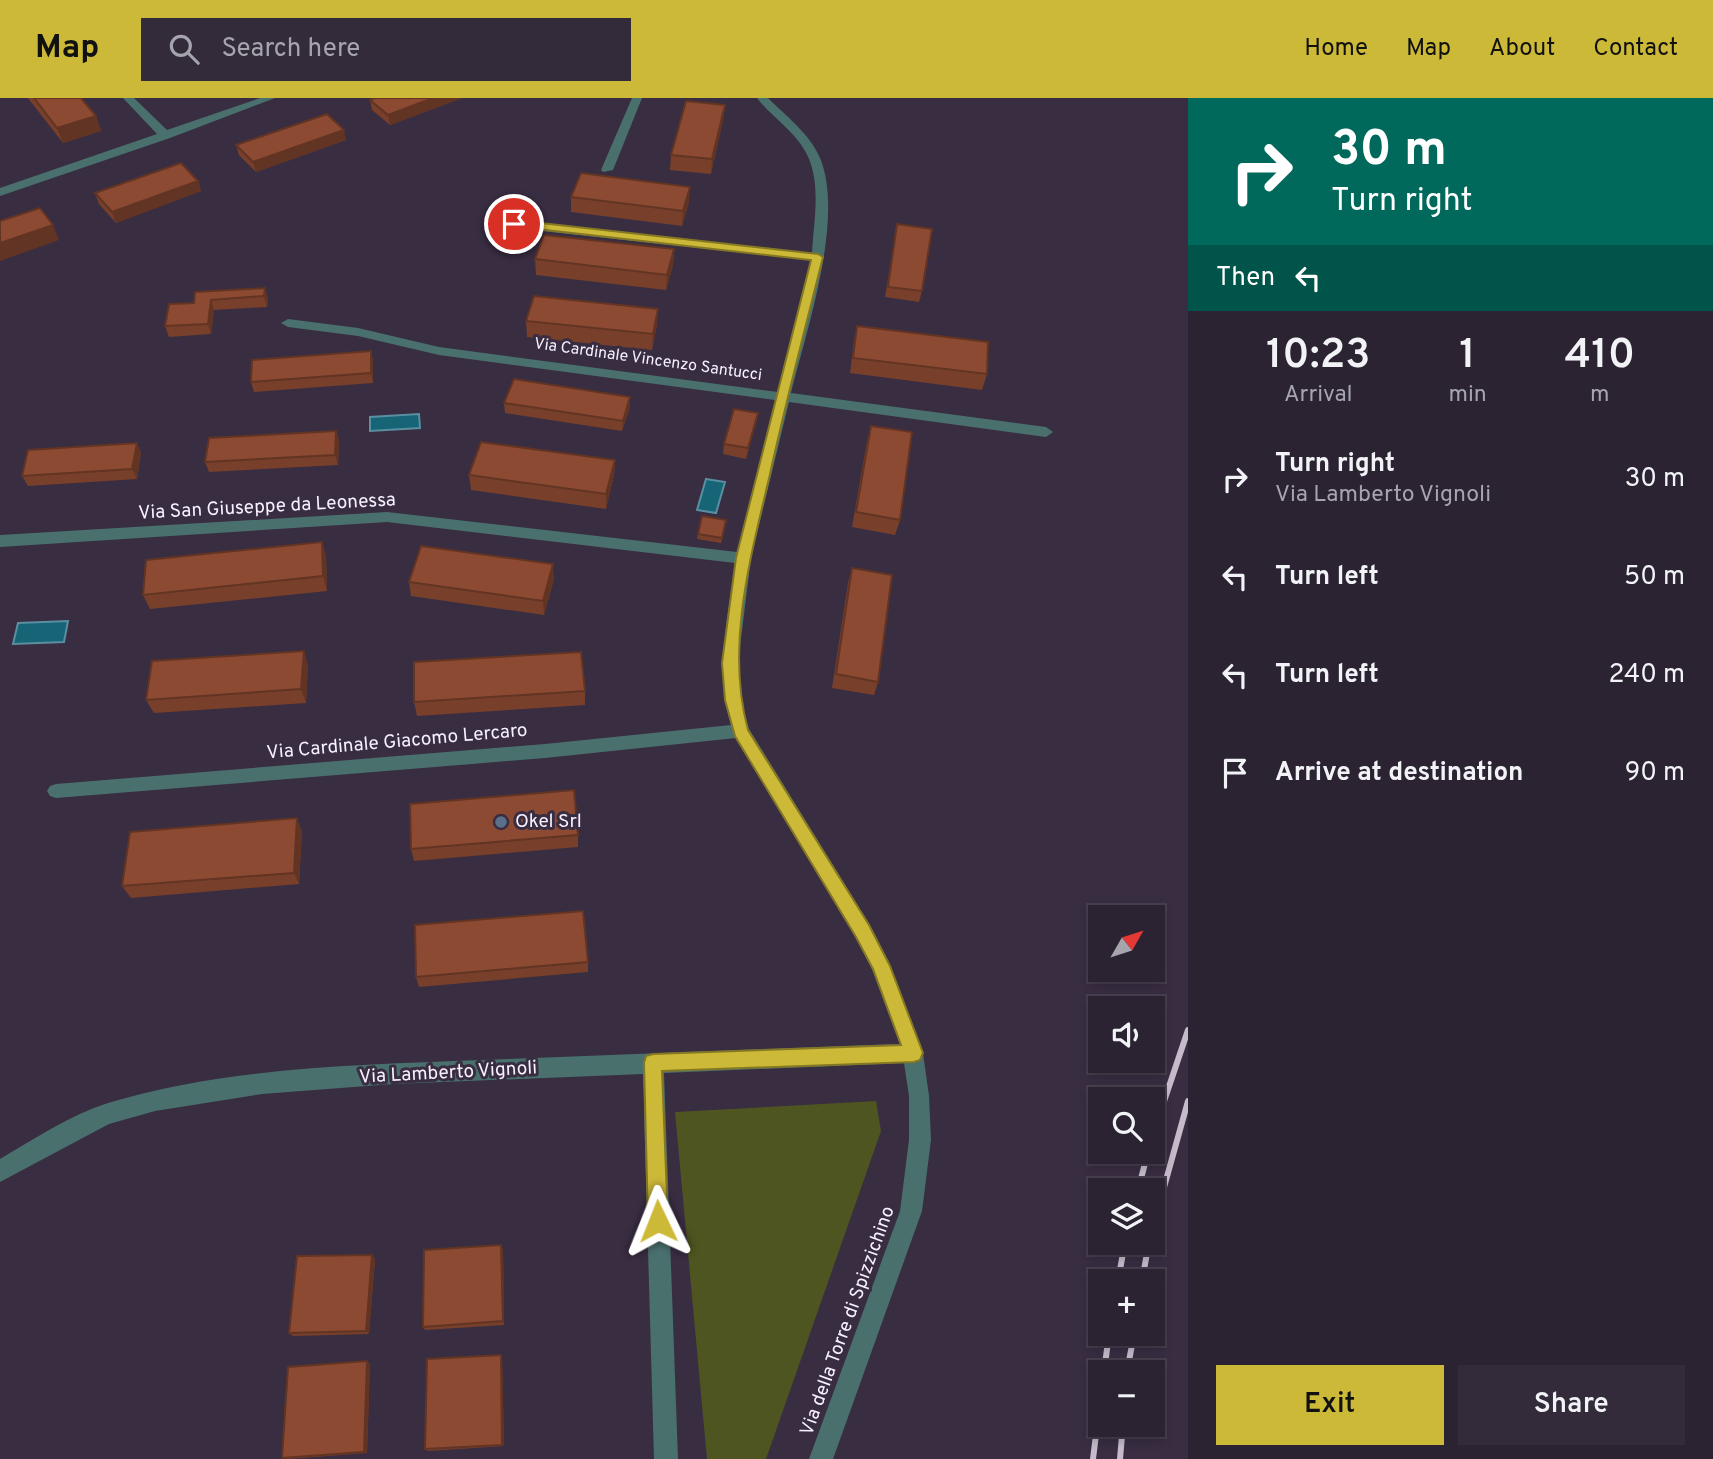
<!DOCTYPE html>
<meta charset="utf-8">
<style>
:root{--surface:#2b2232;--page:#332a3a;--text:#f1f3f6;--muted:#a6a4ac;--line:#473f4d;--accent:#cdb938}
body{margin:0;font-family:Overpass,sans-serif;background:var(--page);color:var(--text);height:100vh;display:flex;flex-direction:column;font-size:26px;white-space:nowrap}
*{box-sizing:border-box;margin:0}
p{font-size:23px;color:var(--muted)}
.icon{flex:none;width:38px;height:38px;fill:none;stroke:currentColor;stroke-width:2;stroke-linecap:round;stroke-linejoin:round}
.map{position:relative;flex:1;overflow:hidden}
.sheet{display:flex;flex-direction:column;background:var(--surface);width:525px}
.sheet>*{flex:none}
.top-card{background:#00695c;color:#fff;overflow:hidden}
.needle{width:46px;rotate:51deg}
.tools{position:absolute;left:1088px;top:807px;display:grid;gap:14px}
.tools a{display:grid;place-items:center;width:77px;height:77px;border-radius:0px;background:var(--surface);box-shadow:0 4px 10px #0003,0 0 0 2px var(--line);font-size:35px}
.pin{position:absolute;display:grid;place-items:center;width:60px;height:60px;color:#fff;margin:-30px;border:4px solid #fff;border-radius:50%;box-shadow:0 2px 7px #0007}
.me{position:absolute;width:77px;margin:-38px;rotate:358deg;stroke-linejoin:round;filter:drop-shadow(0 0 5px #0008)}
.turn{display:flex;align-items:center;gap:24px;height:147px;padding:0 28px;font-size:32px}
.turn .icon{width:91px;height:91px;stroke-width:2.5}
.turn b{display:block;font-size:49px;line-height:60px}
.then{display:flex;align-items:center;height:66px;padding:0 28px;background:#0003;gap:14px;font-size:26px}
.eta{display:flex;justify-content:space-evenly;align-items:center;height:119px;text-align:center}
.eta b{font-size:42px;font-weight:600;line-height:49px}
.cta{display:flex;gap:14px;margin-top:auto;padding:14px 28px}
.cta a{flex:1;height:80px;border-radius:0px;background:var(--accent);color:#111;font-size:28px;font-weight:600;line-height:80px;text-align:center}
.cta a+a{background:var(--page);color:var(--text)}
ul{padding:0;list-style:none}
li{display:flex;align-items:center;gap:21px;height:98px;padding:0 28px}
li div{flex:1}
li b{display:block;font-size:26px}
li em{font-style:normal}
header{display:flex;align-items:center;gap:42px;box-sizing:border-box;height:98px;padding:0 35px;background:var(--accent);color:#111}
header strong{font-size:33px}
nav{display:flex;gap:38px;margin-inline-start:auto;font-size:24px}
.search{width:490px;height:63px;background:var(--page);display:flex;align-items:center;gap:18px;box-sizing:border-box;padding:0 24px;border-radius:0px;color:var(--muted);font-size:26px}
main{display:flex;flex:1;min-height:0}
.map>svg:first-child{display:block}
.green{fill:#4f5520}
.water{fill:#156577;stroke:#598fa0;stroke-width:2}
.lines{fill:none;stroke-linecap:round;stroke-linejoin:round}
.minor{fill:#49706d;fill-rule:evenodd}
.rail{stroke:#c5bbcb;stroke-width:6}
.wall{fill:#78402b}
.shaded-wall{fill:#623423}
.building{fill:#8c4a32;stroke:#623423;stroke-width:2}
.route{fill:#cdb938;stroke:#857824;stroke-width:2}
.service-dot{fill:#5c6f8a;stroke:#392d42;stroke-width:2.5}
.labels{text-anchor:middle;dominant-baseline:central;stroke-width:6;stroke-linejoin:round;paint-order:stroke}
.far-street-label{font-size:16px;fill:#f8f0fe;stroke:#392d42}
.street-label{font-size:19px;fill:#f8f0fe;stroke:#392d42}
.poi-label{font-size:19px;fill:#f8f0fe;stroke:#392d42;text-anchor:start}
</style>
<header>
<strong>Map</strong>
<div class="search"><svg class="icon" aria-label="search" viewBox="0 0 24 24"><circle cx="10" cy="10" r="6"/><path d="M15 15l6 6"/></svg>Search here</div>
<nav><a>Home</a><a>Map</a><a>About</a><a>Contact</a></nav>
</header>
<main>
<div class="map">
<svg width="1188" height="1361" viewBox="0 0 1188 1361">
<rect width="100%" height="100%" fill="#392d42"/>
<polygon class="green" points="876,1003 881,1033 766,1361 707,1361 675,1014"/>
<g class="water">
<polygon points="419,316 420,330 370,333 370,319"/>
<polygon points="706,381 725,384 716,415 697,412"/>
<polygon points="68,523 64,544 13,546 18,525"/>
</g>
<g class="lines">
<g class="minor">
<polygon points="123,0 134,0 167,32 260,0 275,0 170,40 0,98 0,90 157,36"/>
<polygon points="632,0 642,0 613,72 603,74 601,72"/>
<path d="M757,0H768C786,18 810,36 820,60C845,120 806,234 791,295L1046,329L1053,334L1046,339L789,304L751,460L738,565L740,602L749,631L870,827L888,862L923,955L929,998L931,1042L922,1113L833,1361H809L900,1113L909,1042V998L904,965L664,975L678,1361H654L643,976L393,986L262,996L155,1013L109,1026L0,1084V1061C34,1041 70,1017 108,1005C226,969 359,967 481,962C621,957 760,951 900,946L872,871L856,839L736,640L545,660L56,700L50,698L47,693L50,688L56,686L545,646L731,627C715,573 728,519 735,465L387,424L0,449V437L387,414L737,454L775,302L439,257L358,238L288,229L281,225L288,221L358,230L439,249L778,294L811,162L514,130L508,126L514,122L812,155C814,120 823,78 802,48C790,30 770,17 757,0Z"/>
</g>
<g class="rail">
<polyline points="1153,1036 1188,932"/>
<polyline points="1138,1092 1148,1054"/>
<polyline points="1153,1129 1188,1003"/>
<polyline points="1118,1183 1125,1144"/>
<polyline points="1142,1183 1149,1144"/>
<polyline points="1104,1274 1109,1236"/>
<polyline points="1127,1274 1134,1236"/>
<polyline points="1093,1361 1101,1296"/>
<polyline points="1120,1361 1123,1326"/>
</g>
</g>
<g class="wall">
<polygon points="28,0 81,0 96,18 101,33 63,45"/>
<polygon points="462,0 390,27 372,12 370,2"/>
<polygon points="725,7 723,22 711,76 670,72 671,57"/>
<polygon points="346,42 256,74 239,57 236,47"/>
<polygon points="198,83 201,93 116,125 99,106 95,95"/>
<polygon points="571,99 689,104 682,128 571,114"/>
<polygon points="897,126 922,193 919,204 885,199"/>
<polygon points="674,151 673,167 666,192 536,177 535,161"/>
<polygon points="265,190 268,201 267,209 214,212 211,236 169,239 165,228 194,205"/>
<polygon points="526,223 657,226 652,252 527,239"/>
<polygon points="857,228 987,276 982,292 850,275 854,243"/>
<polygon points="371,253 373,263 373,285 254,294 251,284"/>
<polygon points="630,299 630,309 622,333 505,315 504,305"/>
<polygon points="758,315 756,325 746,361 723,356 724,346"/>
<polygon points="871,328 900,422 895,437 852,429 867,343"/>
<polygon points="336,333 339,343 338,367 209,374 205,364"/>
<polygon points="137,345 141,355 137,381 28,388 22,378"/>
<polygon points="615,362 614,377 606,411 471,392 469,377"/>
<polygon points="725,427 721,445 697,441 698,436"/>
<polygon points="322,444 326,459 327,493 150,511 143,497"/>
<polygon points="852,470 878,584 874,597 832,590 848,485"/>
<polygon points="554,481 544,517 411,498 409,484"/>
<polygon points="308,567 306,605 154,615 146,602"/>
<polygon points="585,593 585,607 417,618 414,604"/>
<polygon points="302,733 299,786 131,800 122,788"/>
<polygon points="578,737 578,749 414,763 411,751"/>
<polygon points="588,864 588,874 419,889 416,879"/>
<polygon points="503,1151 504,1227 425,1232 423,1229"/>
<polygon points="372,1157 375,1161 369,1236 293,1238 289,1235"/>
<polygon points="502,1259 504,1348 428,1353 425,1351"/>
<polygon points="370,1266 367,1355 288,1361 282,1360"/>
</g>
<g class="shaded-wall">
<polygon points="433,0 462,0 390,27 388,17"/>
<polygon points="725,7 723,22 711,76 712,61"/>
<polygon points="96,18 101,33 63,45 57,30"/>
<polygon points="344,32 346,42 256,74 253,64"/>
<polygon points="198,83 201,93 116,125 112,114"/>
<polygon points="690,89 689,104 682,128 683,113"/>
<polygon points="53,127 59,142 0,163 0,145"/>
<polygon points="674,151 673,167 666,192 667,177"/>
<polygon points="265,190 268,201 267,209 264,198"/>
<polygon points="211,202 214,212 211,236 208,226"/>
<polygon points="658,211 657,226 652,252 653,236"/>
<polygon points="371,253 373,263 373,285 371,275"/>
<polygon points="630,299 630,309 622,333 623,323"/>
<polygon points="758,315 756,325 746,361 748,350"/>
<polygon points="336,333 339,343 338,367 335,357"/>
<polygon points="137,345 141,355 137,381 132,371"/>
<polygon points="615,362 614,377 606,411 606,396"/>
<polygon points="322,444 326,459 327,493 323,478"/>
<polygon points="553,466 554,481 544,517 543,503"/>
<polygon points="304,553 308,567 306,605 301,591"/>
<polygon points="297,720 302,733 299,786 294,775"/>
<polygon points="501,1147 503,1151 504,1227 503,1223"/>
<polygon points="372,1157 375,1161 369,1236 366,1233"/>
<polygon points="501,1257 502,1259 504,1348 502,1347"/>
<polygon points="367,1263 370,1266 367,1355 364,1354"/>
</g>
<g class="building">
<polygon points="34,0 81,0 96,18 57,30"/>
<polygon points="375,0 433,0 388,17 370,2"/>
<polygon points="686,3 725,7 712,61 671,57"/>
<polygon points="327,16 344,32 253,64 236,47"/>
<polygon points="181,65 198,83 112,114 95,95"/>
<polygon points="581,75 690,89 683,113 571,99"/>
<polygon points="40,110 53,127 0,145 0,123"/>
<polygon points="897,126 932,131 922,193 888,189"/>
<polygon points="544,137 674,151 667,177 535,161"/>
<polygon points="265,190 264,198 211,202 208,226 165,228 169,206 194,205 195,194"/>
<polygon points="534,198 658,211 653,236 526,223"/>
<polygon points="857,228 988,244 987,276 853,260"/>
<polygon points="371,253 371,275 251,284 252,262"/>
<polygon points="514,281 630,299 623,323 504,305"/>
<polygon points="734,311 758,315 748,350 724,346"/>
<polygon points="871,328 912,334 900,422 856,414"/>
<polygon points="336,333 335,357 205,364 209,340"/>
<polygon points="481,344 615,362 606,396 469,377"/>
<polygon points="137,345 132,371 22,378 28,352"/>
<polygon points="702,418 726,422 722,440 698,436"/>
<polygon points="322,444 323,478 143,497 146,462"/>
<polygon points="421,448 553,466 543,503 409,484"/>
<polygon points="852,470 892,477 878,584 836,576"/>
<polygon points="304,553 301,591 146,602 152,563"/>
<polygon points="581,554 585,593 414,604 414,564"/>
<polygon points="574,692 578,737 411,751 410,706"/>
<polygon points="297,720 294,775 122,788 130,734"/>
<polygon points="583,813 588,864 416,879 415,827"/>
<polygon points="501,1147 503,1223 423,1229 424,1152"/>
<polygon points="372,1157 366,1233 289,1235 297,1158"/>
<polygon points="501,1257 502,1347 425,1351 427,1261"/>
<polygon points="367,1263 364,1354 282,1360 288,1269"/>
</g>
<path class="route" d="M514,122L818,156L823,159C805,231 786,303 770,376C751,458 725,548 748,632L869,827L890,868L923,955L920,962L914,964L662,973L668,1123L665,1130L658,1133L651,1130L648,1123L644,965L646,958L653,956L901,947L873,871L856,839L735,638L725,602L722,565L736,460L811,162L510,128V123Z"/>
<circle class="service-dot" cx="501" cy="724" r="7"/>
<g class="labels">
<g class="far-street-label">
<text transform="translate(648 262) rotate(8)">Via Cardinale Vincenzo Santucci</text>
</g>
<g class="street-label">
<text transform="translate(267 409) rotate(-3)">Via San Giuseppe da Leonessa</text>
<text transform="translate(397 644) rotate(-5)">Via Cardinale Giacomo Lercaro</text>
<text transform="translate(448 975) rotate(-3)">Via Lamberto Vignoli</text>
<text transform="translate(848 1223) rotate(-70)">Via della Torre di Spizzichino</text>
</g>
<g class="poi-label">
<text x="515" y="724">Okel Srl</text>
</g>
</g>
</svg>
<div class="tools">
<a><svg class="needle" viewBox="-14 -14 28 28"><path d="M0-13l5 13h-10z" fill="#e53935"/><path d="M0 13l5-13h-10z" fill="#a6a4ac"/></svg></a>
<a><svg class="icon" aria-label="sound" viewBox="0 0 24 24"><path d="M4 9h4l5-4v14l-5-4H4zM17 9q2 3 0 6"/></svg></a>
<a><svg class="icon" aria-label="search" viewBox="0 0 24 24"><circle cx="10" cy="10" r="6"/><path d="M15 15l6 6"/></svg></a>
<a><svg class="icon" aria-label="layers" viewBox="0 0 24 24"><path d="M12 4l9 5-9 5-9-5zM3 14l9 5 9-5"/></svg></a>
<a>+</a>
<a>−</a>
</div>
<div class="pin" style="left:514px;top:126px;background:#d93025"><svg class="icon" aria-label="arrive" viewBox="0 0 24 24"><path d="M6 21V4h12l-3 4 3 4H6"/></svg></div>
<svg class="me" style="left:658px;top:1123px" viewBox="-20 -20 40 40"><path d="M0-17L14 15 0 8-14 15z" fill="#cdb938" stroke="#fff" stroke-width="4"/></svg>
</div>
<section class="sheet">
<div class="top-card">
<div class="turn"><svg class="icon" aria-label="right" viewBox="0 0 24 24"><path d="M7 20v-9h11M14 6l5 5-5 5"/></svg><div><b>30 m</b>Turn right</div></div>
<div class="then">Then<svg class="icon" aria-label="left" viewBox="0 0 24 24"><path d="M17 20v-9H6M10 6l-5 5 5 5"/></svg></div>
</div>
<div class="eta">
<div><b>10:23</b><p>Arrival</p></div>
<div><b>1</b><p>min</p></div>
<div><b>410</b><p>m</p></div>
</div>
<ul>
<li><svg class="icon" aria-label="right" viewBox="0 0 24 24"><path d="M7 20v-9h11M14 6l5 5-5 5"/></svg><div><b>Turn right</b><p>Via Lamberto Vignoli</p></div><em>30 m</em></li>
<li><svg class="icon" aria-label="left" viewBox="0 0 24 24"><path d="M17 20v-9H6M10 6l-5 5 5 5"/></svg><div><b>Turn left</b></div><em>50 m</em></li>
<li><svg class="icon" aria-label="left" viewBox="0 0 24 24"><path d="M17 20v-9H6M10 6l-5 5 5 5"/></svg><div><b>Turn left</b></div><em>240 m</em></li>
<li><svg class="icon" aria-label="arrive" viewBox="0 0 24 24"><path d="M6 21V4h12l-3 4 3 4H6"/></svg><div><b>Arrive at destination</b></div><em>90 m</em></li>
</ul>
<div class="cta"><a>Exit</a><a>Share</a></div>
</section>
</main>
